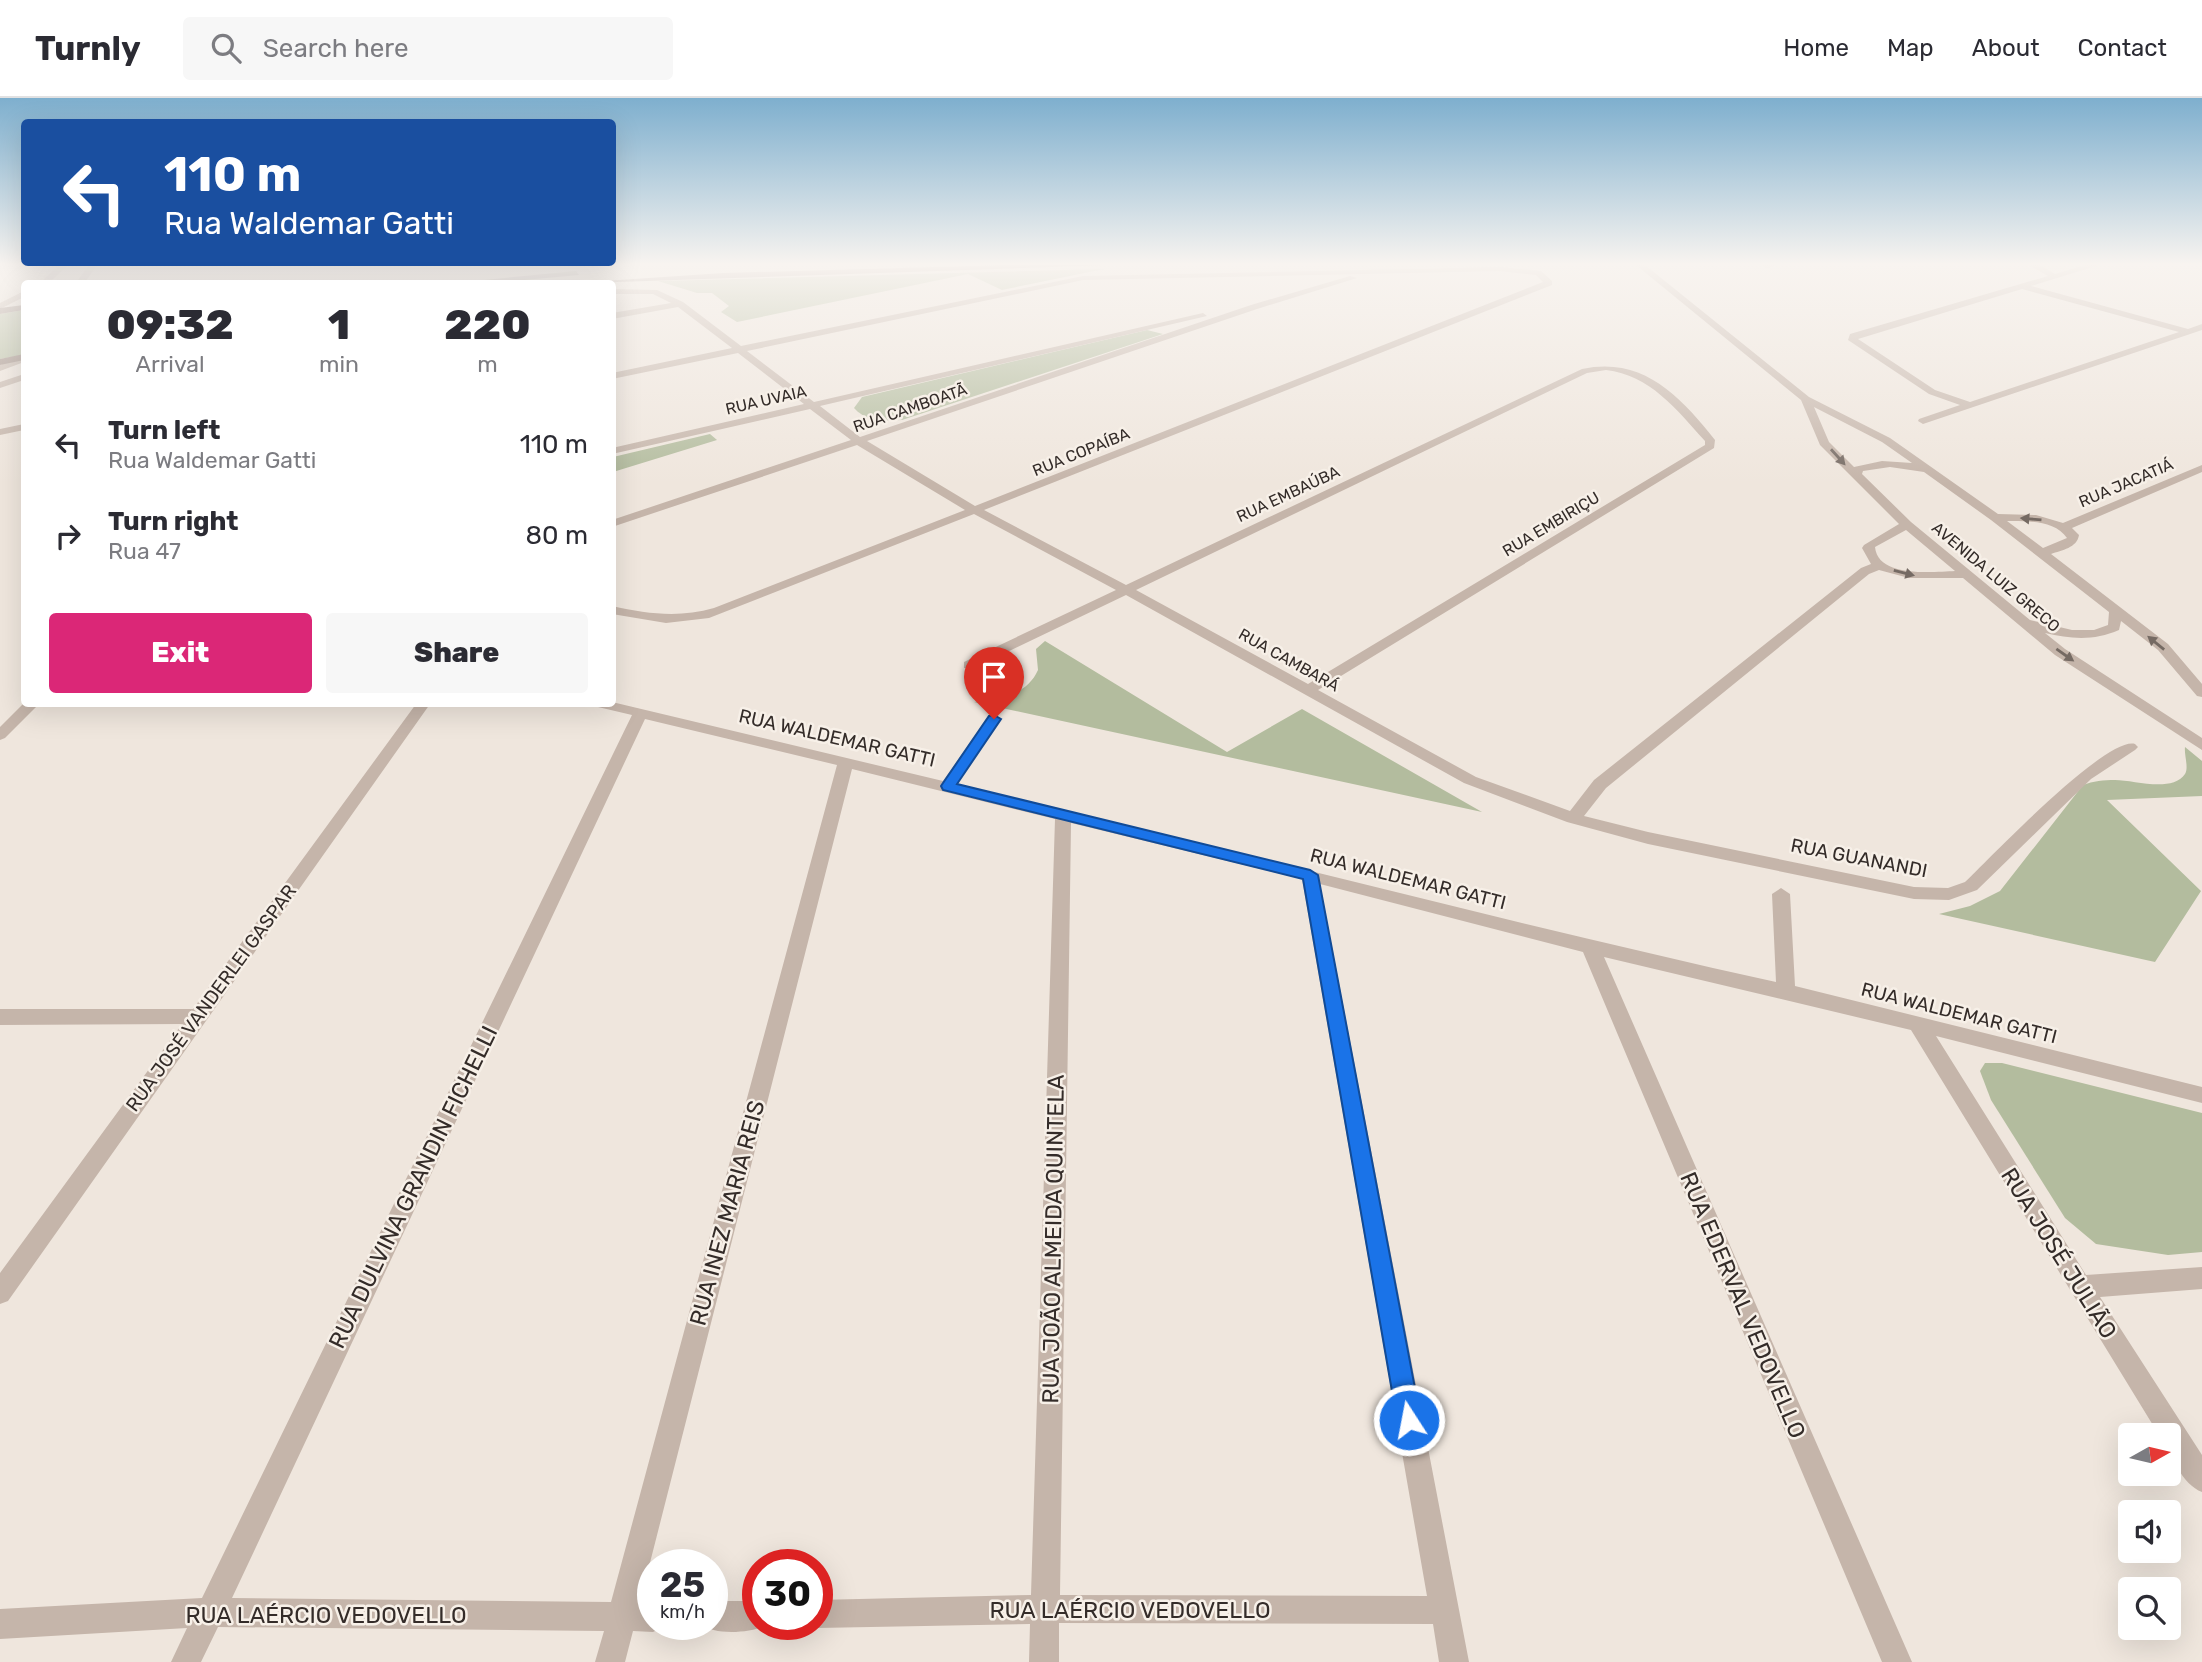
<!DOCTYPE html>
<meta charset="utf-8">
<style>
:root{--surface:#fff;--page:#f7f7f7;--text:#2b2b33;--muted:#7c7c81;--line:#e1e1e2;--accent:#db2777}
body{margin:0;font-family:Rubik,sans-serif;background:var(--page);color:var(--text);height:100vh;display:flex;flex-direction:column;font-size:26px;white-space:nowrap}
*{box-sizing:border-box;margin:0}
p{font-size:23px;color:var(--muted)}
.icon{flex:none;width:38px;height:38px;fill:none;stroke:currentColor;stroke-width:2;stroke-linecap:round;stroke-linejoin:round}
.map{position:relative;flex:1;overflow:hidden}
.details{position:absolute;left:21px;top:182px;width:595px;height:427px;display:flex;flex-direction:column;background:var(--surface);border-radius:7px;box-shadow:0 7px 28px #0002}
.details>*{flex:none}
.guide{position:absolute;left:21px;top:21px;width:595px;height:147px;border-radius:7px;box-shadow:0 7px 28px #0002;background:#1a4fa0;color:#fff;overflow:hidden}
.needle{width:46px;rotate:82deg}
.controls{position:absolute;left:2118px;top:1325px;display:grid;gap:14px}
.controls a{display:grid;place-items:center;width:63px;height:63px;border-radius:7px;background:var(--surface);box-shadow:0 7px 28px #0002;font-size:35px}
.speed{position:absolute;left:637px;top:1451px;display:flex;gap:14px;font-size:35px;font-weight:700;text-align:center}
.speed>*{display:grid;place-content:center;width:91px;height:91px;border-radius:50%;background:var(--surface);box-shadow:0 7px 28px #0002;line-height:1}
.speed small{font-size:18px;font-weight:400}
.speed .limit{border:10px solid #d22;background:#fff;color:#111}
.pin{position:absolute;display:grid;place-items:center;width:60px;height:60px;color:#fff;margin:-72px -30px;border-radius:50% 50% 50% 0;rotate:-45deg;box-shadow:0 0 7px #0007}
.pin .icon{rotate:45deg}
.me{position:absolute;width:77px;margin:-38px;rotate:349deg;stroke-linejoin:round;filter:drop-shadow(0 0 5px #0008)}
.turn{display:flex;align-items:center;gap:24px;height:147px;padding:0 28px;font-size:32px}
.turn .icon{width:91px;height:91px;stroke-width:2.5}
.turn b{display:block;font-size:49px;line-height:60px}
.eta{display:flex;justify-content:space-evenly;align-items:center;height:119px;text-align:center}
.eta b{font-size:42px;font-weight:800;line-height:49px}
.action{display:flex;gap:14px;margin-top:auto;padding:14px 28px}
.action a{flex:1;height:80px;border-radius:7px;background:var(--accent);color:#fff;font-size:28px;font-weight:800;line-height:80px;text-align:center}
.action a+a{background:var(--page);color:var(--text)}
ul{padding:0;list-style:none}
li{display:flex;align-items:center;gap:21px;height:91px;padding:0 28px}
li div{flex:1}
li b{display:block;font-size:26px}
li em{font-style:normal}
header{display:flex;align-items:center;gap:42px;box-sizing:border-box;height:98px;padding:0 35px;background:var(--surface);border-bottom:2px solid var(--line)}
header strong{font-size:33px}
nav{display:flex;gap:38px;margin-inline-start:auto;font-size:24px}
.search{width:490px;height:63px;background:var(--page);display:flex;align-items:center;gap:18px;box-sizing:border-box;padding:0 24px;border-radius:7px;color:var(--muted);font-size:26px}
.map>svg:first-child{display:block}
.green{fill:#b3bc9e}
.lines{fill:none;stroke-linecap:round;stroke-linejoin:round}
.street{fill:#c5b5aa;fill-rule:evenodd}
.secondary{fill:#99857c;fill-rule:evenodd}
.oneway{fill:#756a63}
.route{fill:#1a73e8;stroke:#114b97;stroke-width:2}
.labels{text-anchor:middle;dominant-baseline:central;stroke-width:5;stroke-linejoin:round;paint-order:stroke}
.far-street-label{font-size:16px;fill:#342c29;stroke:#f7f0e8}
.street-label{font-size:19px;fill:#342c29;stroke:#f7f0e8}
.near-street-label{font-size:23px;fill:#342c29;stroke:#f7f0e8}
</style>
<header>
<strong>Turnly</strong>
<div class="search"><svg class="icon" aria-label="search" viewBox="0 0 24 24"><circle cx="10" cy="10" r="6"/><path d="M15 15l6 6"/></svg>Search here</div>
<nav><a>Home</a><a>Map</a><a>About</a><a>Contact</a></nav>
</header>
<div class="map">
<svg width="2202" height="1564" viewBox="0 0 2202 1564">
<rect width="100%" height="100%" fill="#efe6dd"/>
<g class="green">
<polygon points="1104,171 1002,192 968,176 737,224 721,214 729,208 712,195 697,195 658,183"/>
<polygon points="24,212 24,257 0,261 0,216"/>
<path d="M1147,232L1163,236L902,322C885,323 866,324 854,310L862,299Z"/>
<polygon points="710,336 717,342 613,374 613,359"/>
<path d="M1045,543L1227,654L1302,611L1482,714L974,604C999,602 1027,597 1038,572L1036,551Z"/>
<path d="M2185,649L2202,663V698L2107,702L2201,793L2155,864L1939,816L1970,808L2000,793L2083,687C2093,683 2104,682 2115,682C2134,682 2172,695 2185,676C2189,669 2184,658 2185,649Z"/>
<polygon points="1985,965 2002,965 2202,1015 2202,1154 2168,1157 2096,1146 2065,1120 1991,1002 1980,973"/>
</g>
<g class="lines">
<g class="street">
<polygon points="59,167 68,167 48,186 39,186"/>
<polygon points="89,167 97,167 84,186 75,186"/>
<path d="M1636,167H1645L1809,299L1890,340L1998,416L2036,417L2063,425L2202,367V374L2072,430L2079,437C2077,450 2062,452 2051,456L2168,546L2202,586V599L2197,598L2158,552L2121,523L2119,532C2094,543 2071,541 2045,535L2065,551L2202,640V652L2055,557L1963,480H1909L1879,472L1869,476L1606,690L1584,718L1648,734L1914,789L1948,790L1965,784C1990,760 2106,638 2135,646L2138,649L2135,652L2091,681L1977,792L1949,802L1914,801L1648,746L1567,724L1464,685L1126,497L974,570H964V564L1116,492L974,416L709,520L666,525L612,516V508C648,516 679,520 714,510L965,412L857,347L612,429V422L851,342L810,311L612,356V350L804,306L738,255L612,281V275L732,250L678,209L612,221V215L671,205L653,196H612V191L657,192L683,204L741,248L1083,178L1500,169L1541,173L1552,183V187L984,412L1126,487L1582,271C1643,258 1680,298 1715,342L1714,350L1318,592L1476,679L1570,713L1594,682L1861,470L1871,466L1862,450L1864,447L1899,426L1820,347L1801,302ZM1500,173L1536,177L1543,184L975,408L867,343L1257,211L1357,180L1350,178L1251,207L860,339L820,308L1207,218L1203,215L814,304L747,253L1083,182ZM1606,272C1650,277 1676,311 1705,343V347L1308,586L1136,492L1587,275ZM1814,309L1882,344L1912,365L1882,363L1854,369L1829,344ZM1890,369L1924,374L1991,422L2109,514L2108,527L2094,532H2072L2030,522L1911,424L1862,376L1863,373ZM2007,423C2027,423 2055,422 2067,440L2043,450ZM1906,432L1955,473C1932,474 1878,480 1875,449Z"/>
<polygon points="1777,167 1767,170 1763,168 1763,167"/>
<path d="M2029,167H2040L2055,176L2085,167H2099L2031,188L2188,231L2202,226V232L1923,326L1918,323L1919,321L1960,307L1929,296L1848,242L1850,236L2048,178ZM2022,191L2179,234L1970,304L1935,292L1858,241Z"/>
<polygon points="24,193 24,199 0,211 0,205"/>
<polygon points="24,258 24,264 0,273 0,267"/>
<polygon points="24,276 24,282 0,290 0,284"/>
<polygon points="24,326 24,332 0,337 0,331"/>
<path d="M612,604L943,683L989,618L994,617L1001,621L957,686C1230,752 1502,823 1776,884L1772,796L1781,790L1790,796L1795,888L2202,989V1005L1936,938L2086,1177L2202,1169V1191L2100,1199L2202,1357V1394C2183,1387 2168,1357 2168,1337H2159L1911,932L1604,859L1912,1564H1882L1583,854L1320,786L1469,1564H1439L1433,1526L1059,1525V1564H1029L1030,1526L817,1530L807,1526H817V1502L1031,1497L1055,721L852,671L640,1504H653V1526H665L663,1529L653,1534L633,1533L625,1564H595L604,1533L218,1529L201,1564H171L187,1530L0,1541V1511L202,1500L632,617L598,609L596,606ZM645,621L837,667L611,1504L232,1500ZM1071,725L1302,781L1427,1498L1060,1497Z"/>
<polygon points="24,605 39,606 5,640 0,642 0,629"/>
<polygon points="416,606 430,606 8,1203 0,1206 0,1175 182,926 0,927 0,911 193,911"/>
<path d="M712,1503H758V1526H769C754,1535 714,1538 701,1526H712Z"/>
</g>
<g class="secondary">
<polygon points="1002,167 1110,167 559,186 723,175"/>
<polygon points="576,173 579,177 481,186 442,186"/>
<polygon points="24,207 24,212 0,216 0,210"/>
<polygon points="24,256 24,262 0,267 0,261"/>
</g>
</g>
<defs><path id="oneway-solid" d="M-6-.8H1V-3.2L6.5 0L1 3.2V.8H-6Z" transform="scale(1.75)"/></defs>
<g class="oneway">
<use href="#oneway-solid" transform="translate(1838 359) rotate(48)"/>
<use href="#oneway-solid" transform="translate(2031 421) rotate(-175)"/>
<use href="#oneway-solid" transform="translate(1904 475) rotate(14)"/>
<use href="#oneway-solid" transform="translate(2156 545) rotate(-141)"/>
<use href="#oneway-solid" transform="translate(2065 557) rotate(35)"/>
</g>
<linearGradient id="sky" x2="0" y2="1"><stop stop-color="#7eafce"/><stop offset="0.43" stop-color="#f8f4f0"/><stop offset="1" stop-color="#f8f4f0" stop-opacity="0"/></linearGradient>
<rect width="2202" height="386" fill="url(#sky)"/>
<polygon class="route" points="994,617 1001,621 957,686 1310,772 1318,777 1421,1322 1417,1330 1409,1333 1400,1330 1397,1322 1303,781 943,692 941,688 943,685 989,618"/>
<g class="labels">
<g class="far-street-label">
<text transform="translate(766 302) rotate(-13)">RUA UVAIA</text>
<text transform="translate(910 310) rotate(-19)">RUA CAMBOATÃ</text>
<text transform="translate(1081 354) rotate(-22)">RUA COPAÍBA</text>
<text transform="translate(2126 385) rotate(-23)">RUA JACATIÁ</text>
<text transform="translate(1288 396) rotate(-25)">RUA EMBAÚBA</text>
<text transform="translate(1551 426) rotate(-31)">RUA EMBIRIÇU</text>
<text transform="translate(1996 479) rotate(40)">AVENIDA LUIZ GRECO</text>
<text transform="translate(1289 562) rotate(29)">RUA CAMBARÁ</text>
</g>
<g class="street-label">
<text transform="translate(837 640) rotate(13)">RUA WALDEMAR GATTI</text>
<text transform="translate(1859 760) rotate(11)">RUA GUANANDI</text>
<text transform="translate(1408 781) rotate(14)">RUA WALDEMAR GATTI</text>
<text transform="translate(211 900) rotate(-54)">RUA JOSÉ VANDERLEI GASPAR</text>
<text transform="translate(1959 915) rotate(14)">RUA WALDEMAR GATTI</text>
</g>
<g class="near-street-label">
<text transform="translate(413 1089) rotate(-64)">RUA DULVINA GRANDIN FICHELLI</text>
<text transform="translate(727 1115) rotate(-75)">RUA INEZ MARIA REIS</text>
<text transform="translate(1053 1141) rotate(-89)">RUA JOÃO ALMEIDA QUINTELA</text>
<text transform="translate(2059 1155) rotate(58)">RUA JOSÉ JULIÃO</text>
<text transform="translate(1743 1207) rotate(67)">RUA EDERVAL VEDOVELLO</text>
<text x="1130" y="1512">RUA LAÉRCIO VEDOVELLO</text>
<text x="326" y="1517">RUA LAÉRCIO VEDOVELLO</text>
</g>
</g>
</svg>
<div class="controls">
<a><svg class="needle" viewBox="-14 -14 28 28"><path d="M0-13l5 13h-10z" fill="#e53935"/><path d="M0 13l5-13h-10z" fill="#7c7c81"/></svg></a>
<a><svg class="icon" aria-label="sound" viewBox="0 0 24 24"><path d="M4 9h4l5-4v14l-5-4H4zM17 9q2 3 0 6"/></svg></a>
<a><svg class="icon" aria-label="search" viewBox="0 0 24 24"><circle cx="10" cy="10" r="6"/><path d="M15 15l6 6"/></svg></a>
</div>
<div class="speed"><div>25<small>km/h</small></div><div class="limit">30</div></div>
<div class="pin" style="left:994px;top:621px;background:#d93025"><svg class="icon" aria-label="arrive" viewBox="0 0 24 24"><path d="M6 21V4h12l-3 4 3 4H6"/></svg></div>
<svg class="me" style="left:1409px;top:1322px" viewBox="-20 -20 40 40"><circle r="17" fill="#1a73e8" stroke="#fff" stroke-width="3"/><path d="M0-11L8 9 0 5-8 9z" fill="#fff"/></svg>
<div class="guide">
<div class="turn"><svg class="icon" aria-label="left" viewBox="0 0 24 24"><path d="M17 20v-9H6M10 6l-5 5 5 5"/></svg><div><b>110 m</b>Rua Waldemar Gatti</div></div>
</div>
<section class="details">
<div class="eta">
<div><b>09:32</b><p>Arrival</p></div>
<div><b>1</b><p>min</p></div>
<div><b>220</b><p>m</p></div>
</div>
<ul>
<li><svg class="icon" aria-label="left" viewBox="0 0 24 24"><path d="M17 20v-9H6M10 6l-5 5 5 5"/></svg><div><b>Turn left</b><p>Rua Waldemar Gatti</p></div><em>110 m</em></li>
<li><svg class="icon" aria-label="right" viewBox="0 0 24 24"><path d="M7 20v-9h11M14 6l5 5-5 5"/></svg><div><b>Turn right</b><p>Rua 47</p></div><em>80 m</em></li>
</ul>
<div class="action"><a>Exit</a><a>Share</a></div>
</section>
</div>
